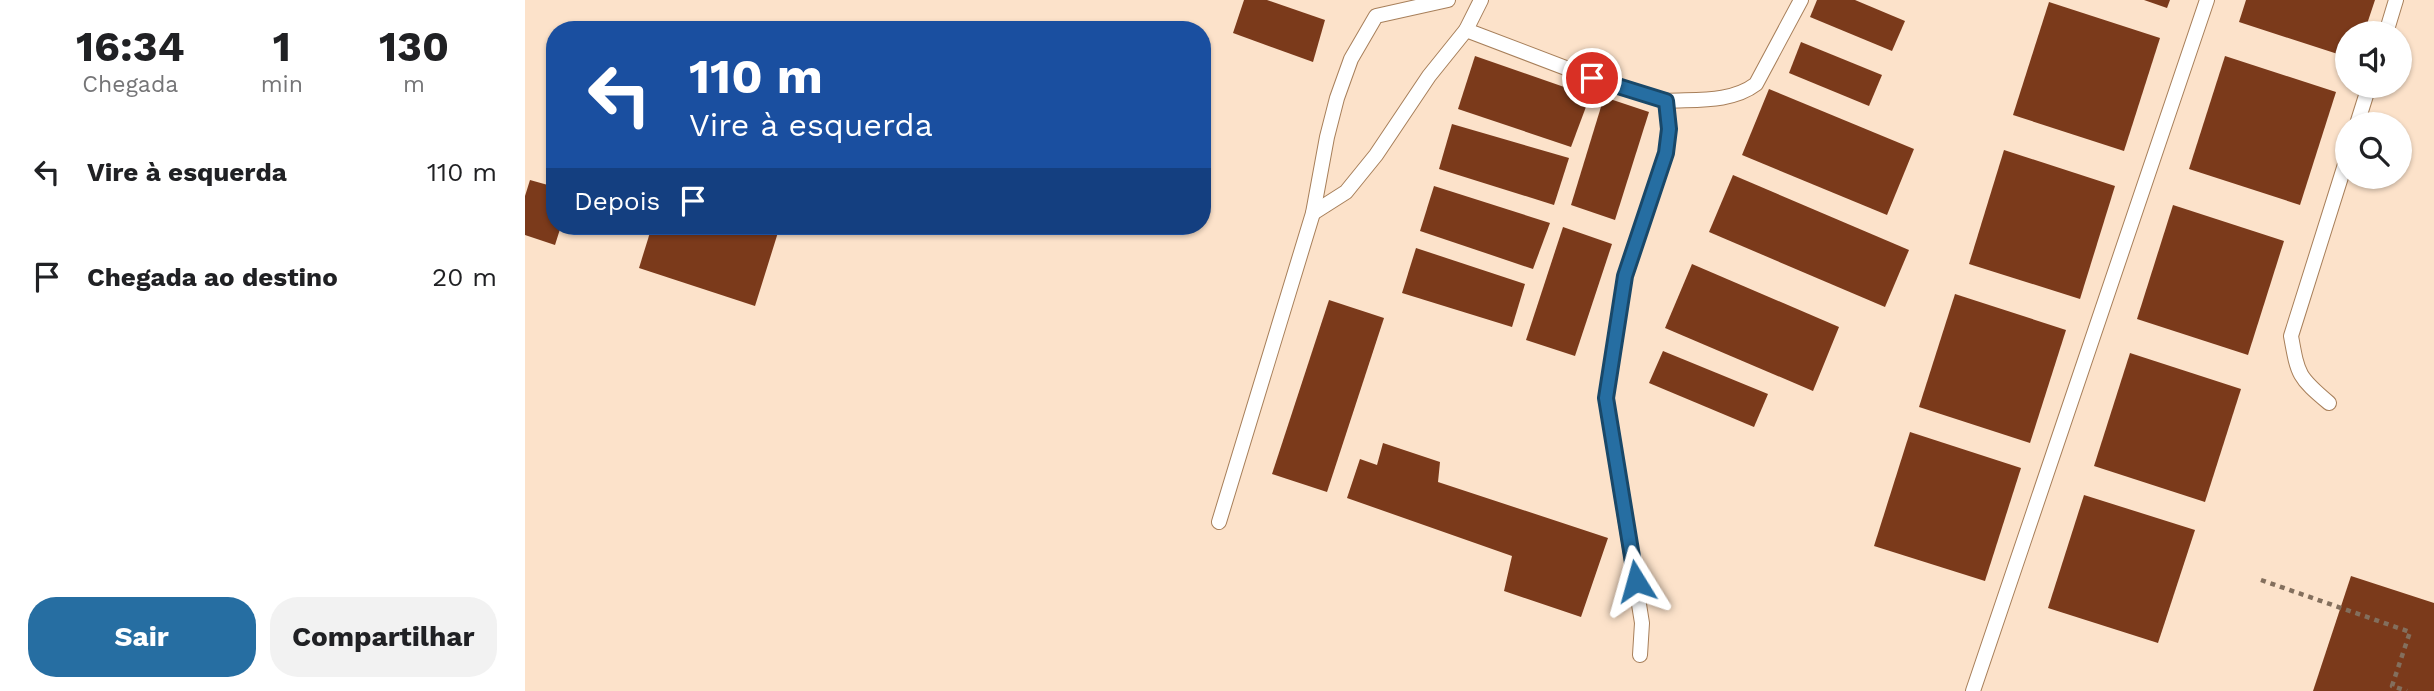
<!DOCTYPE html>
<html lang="pt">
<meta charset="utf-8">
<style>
:root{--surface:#fff;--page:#f2f2f2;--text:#202124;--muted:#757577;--accent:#266ea2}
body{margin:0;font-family:"Work Sans",sans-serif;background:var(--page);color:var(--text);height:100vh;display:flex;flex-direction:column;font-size:26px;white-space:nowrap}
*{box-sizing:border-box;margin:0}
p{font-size:23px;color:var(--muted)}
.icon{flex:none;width:38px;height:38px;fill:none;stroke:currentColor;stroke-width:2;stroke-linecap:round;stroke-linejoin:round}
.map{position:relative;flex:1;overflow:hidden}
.side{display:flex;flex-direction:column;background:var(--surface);width:525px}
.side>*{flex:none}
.top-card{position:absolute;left:21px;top:21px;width:665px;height:214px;border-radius:28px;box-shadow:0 2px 5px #0004;background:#1a4fa0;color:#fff;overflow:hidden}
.tools{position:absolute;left:1810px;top:21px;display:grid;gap:14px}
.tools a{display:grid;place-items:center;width:77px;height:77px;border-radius:50%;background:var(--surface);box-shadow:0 2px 5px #0004;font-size:35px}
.pin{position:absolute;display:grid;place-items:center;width:60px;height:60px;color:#fff;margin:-30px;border:4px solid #fff;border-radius:50%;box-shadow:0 2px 7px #0007}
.me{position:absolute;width:77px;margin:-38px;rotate:352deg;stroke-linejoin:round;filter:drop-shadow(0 0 5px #0008)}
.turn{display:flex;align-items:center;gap:24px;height:147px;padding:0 28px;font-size:32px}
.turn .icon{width:91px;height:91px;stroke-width:2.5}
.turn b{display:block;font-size:49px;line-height:60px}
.then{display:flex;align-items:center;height:66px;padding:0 28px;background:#0003;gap:14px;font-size:26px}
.eta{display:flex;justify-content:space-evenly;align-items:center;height:119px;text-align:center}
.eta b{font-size:42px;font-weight:700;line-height:49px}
.cta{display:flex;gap:14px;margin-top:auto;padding:14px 28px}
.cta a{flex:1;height:80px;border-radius:28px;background:var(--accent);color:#fff;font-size:28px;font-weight:700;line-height:80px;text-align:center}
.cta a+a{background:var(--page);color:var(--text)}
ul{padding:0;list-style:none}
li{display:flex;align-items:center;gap:21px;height:105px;padding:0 28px}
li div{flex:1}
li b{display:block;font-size:26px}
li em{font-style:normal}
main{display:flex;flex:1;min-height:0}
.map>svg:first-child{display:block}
.building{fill:#7b3a1b}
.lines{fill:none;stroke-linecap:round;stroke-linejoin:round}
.lane-casing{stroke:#a77f5a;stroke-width:16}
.path{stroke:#836f5d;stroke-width:4.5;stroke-dasharray:5 5;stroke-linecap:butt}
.lane{stroke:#fff;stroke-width:14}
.route-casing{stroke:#194869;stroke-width:18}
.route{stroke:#266ea2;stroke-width:12}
</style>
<main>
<section class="side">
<div class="eta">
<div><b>16:34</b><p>Chegada</p></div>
<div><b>1</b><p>min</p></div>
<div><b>130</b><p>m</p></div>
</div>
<ul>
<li><svg class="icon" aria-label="left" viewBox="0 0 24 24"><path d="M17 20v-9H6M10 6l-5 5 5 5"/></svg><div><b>Vire à esquerda</b></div><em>110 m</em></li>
<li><svg class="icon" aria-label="arrive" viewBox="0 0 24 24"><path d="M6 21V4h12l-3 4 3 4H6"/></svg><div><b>Chegada ao destino</b></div><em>20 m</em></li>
</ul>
<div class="cta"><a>Sair</a><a>Compartilhar</a></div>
</section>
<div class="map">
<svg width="1909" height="691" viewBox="0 0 1909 691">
<rect width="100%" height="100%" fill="#fce2ca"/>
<g class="building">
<polygon points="719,0 742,0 800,20 788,62 708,33"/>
<polygon points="1292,0 1330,0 1380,21 1367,51 1285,17"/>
<polygon points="1619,0 1645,0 1642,8"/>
<polygon points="1721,0 1850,0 1839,33 1822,33 1822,57 1714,22"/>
<polygon points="1524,2 1635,38 1599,151 1488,115"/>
<polygon points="1276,42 1357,75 1344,106 1264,73"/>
<polygon points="950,56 1065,96 1046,147 933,109"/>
<polygon points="1700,56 1811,92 1775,205 1664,169"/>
<polygon points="1244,89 1389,149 1362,215 1217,155"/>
<polygon points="1079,97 1124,112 1090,220 1046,205"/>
<polygon points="927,124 1044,158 1029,205 914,169"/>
<polygon points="1479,150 1590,186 1555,299 1444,264"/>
<polygon points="1208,175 1384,250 1360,307 1184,232"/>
<polygon points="5,180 30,187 30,226 36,226 30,245 0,235 0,196"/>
<polygon points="909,186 1025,223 1008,269 895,231"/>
<polygon points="1648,205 1759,241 1723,355 1612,319"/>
<polygon points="127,226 255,226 230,306 114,268"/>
<polygon points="1038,227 1087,244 1050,356 1001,340"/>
<polygon points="891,248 1000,284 987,327 877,293"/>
<polygon points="1167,264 1314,327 1288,391 1140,328"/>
<polygon points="1430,294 1541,330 1505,443 1394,407"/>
<polygon points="804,300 859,318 802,492 747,474"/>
<polygon points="1138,351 1243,394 1229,427 1124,383"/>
<polygon points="1605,353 1716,389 1680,502 1569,466"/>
<polygon points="1385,432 1496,468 1460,581 1349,546"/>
<polygon points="858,443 915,462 913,482 1083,538 1056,617 979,591 987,556 822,498 835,459 852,465"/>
<polygon points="1559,495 1670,530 1633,643 1523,608"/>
<polygon points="1826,576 1909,603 1909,691 1788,691"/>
</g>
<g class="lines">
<defs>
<g id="lane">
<polyline points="941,30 1067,78 1141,101 1144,129 1141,153 1100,277 1081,398 1117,623 1115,655"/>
<polyline points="1861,33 1871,0"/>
<path d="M1141,101C1170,99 1206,103 1231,84L1276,0"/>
<polyline points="1832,124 1844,86"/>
<polyline points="788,213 821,192 851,155 904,76 941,30 956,0"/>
<path d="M1804,403C1773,377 1773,375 1766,336L1822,158"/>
<polyline points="694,522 788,213 802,137 812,98 826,59 851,16 923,0"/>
<polyline points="1448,691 1682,0"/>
</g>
</defs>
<use href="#lane" class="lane-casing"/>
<polyline class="path" points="1736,580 1885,632 1867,686 1882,691"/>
<use href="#lane" class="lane"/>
</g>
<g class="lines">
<defs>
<polyline id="route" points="1067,78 1141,101 1144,129 1141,153 1100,276 1081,398 1111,581"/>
</defs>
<use href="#route" class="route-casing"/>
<use href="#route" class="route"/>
</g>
</svg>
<div class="tools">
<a><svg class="icon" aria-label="sound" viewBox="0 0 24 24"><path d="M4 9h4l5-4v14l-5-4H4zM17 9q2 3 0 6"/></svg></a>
<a><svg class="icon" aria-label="search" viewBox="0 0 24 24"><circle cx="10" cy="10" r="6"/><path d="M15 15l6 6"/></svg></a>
</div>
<div class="pin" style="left:1067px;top:78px;background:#d93025"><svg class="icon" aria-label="arrive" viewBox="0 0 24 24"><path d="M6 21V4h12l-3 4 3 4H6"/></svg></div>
<svg class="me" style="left:1111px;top:581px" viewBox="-20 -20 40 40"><path d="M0-17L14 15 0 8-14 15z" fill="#266ea2" stroke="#fff" stroke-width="4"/></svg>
<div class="top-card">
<div class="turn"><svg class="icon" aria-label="left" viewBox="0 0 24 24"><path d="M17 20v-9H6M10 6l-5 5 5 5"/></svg><div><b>110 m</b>Vire à esquerda</div></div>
<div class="then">Depois<svg class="icon" aria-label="arrive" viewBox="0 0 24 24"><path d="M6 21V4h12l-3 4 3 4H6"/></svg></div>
</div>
</div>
</main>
